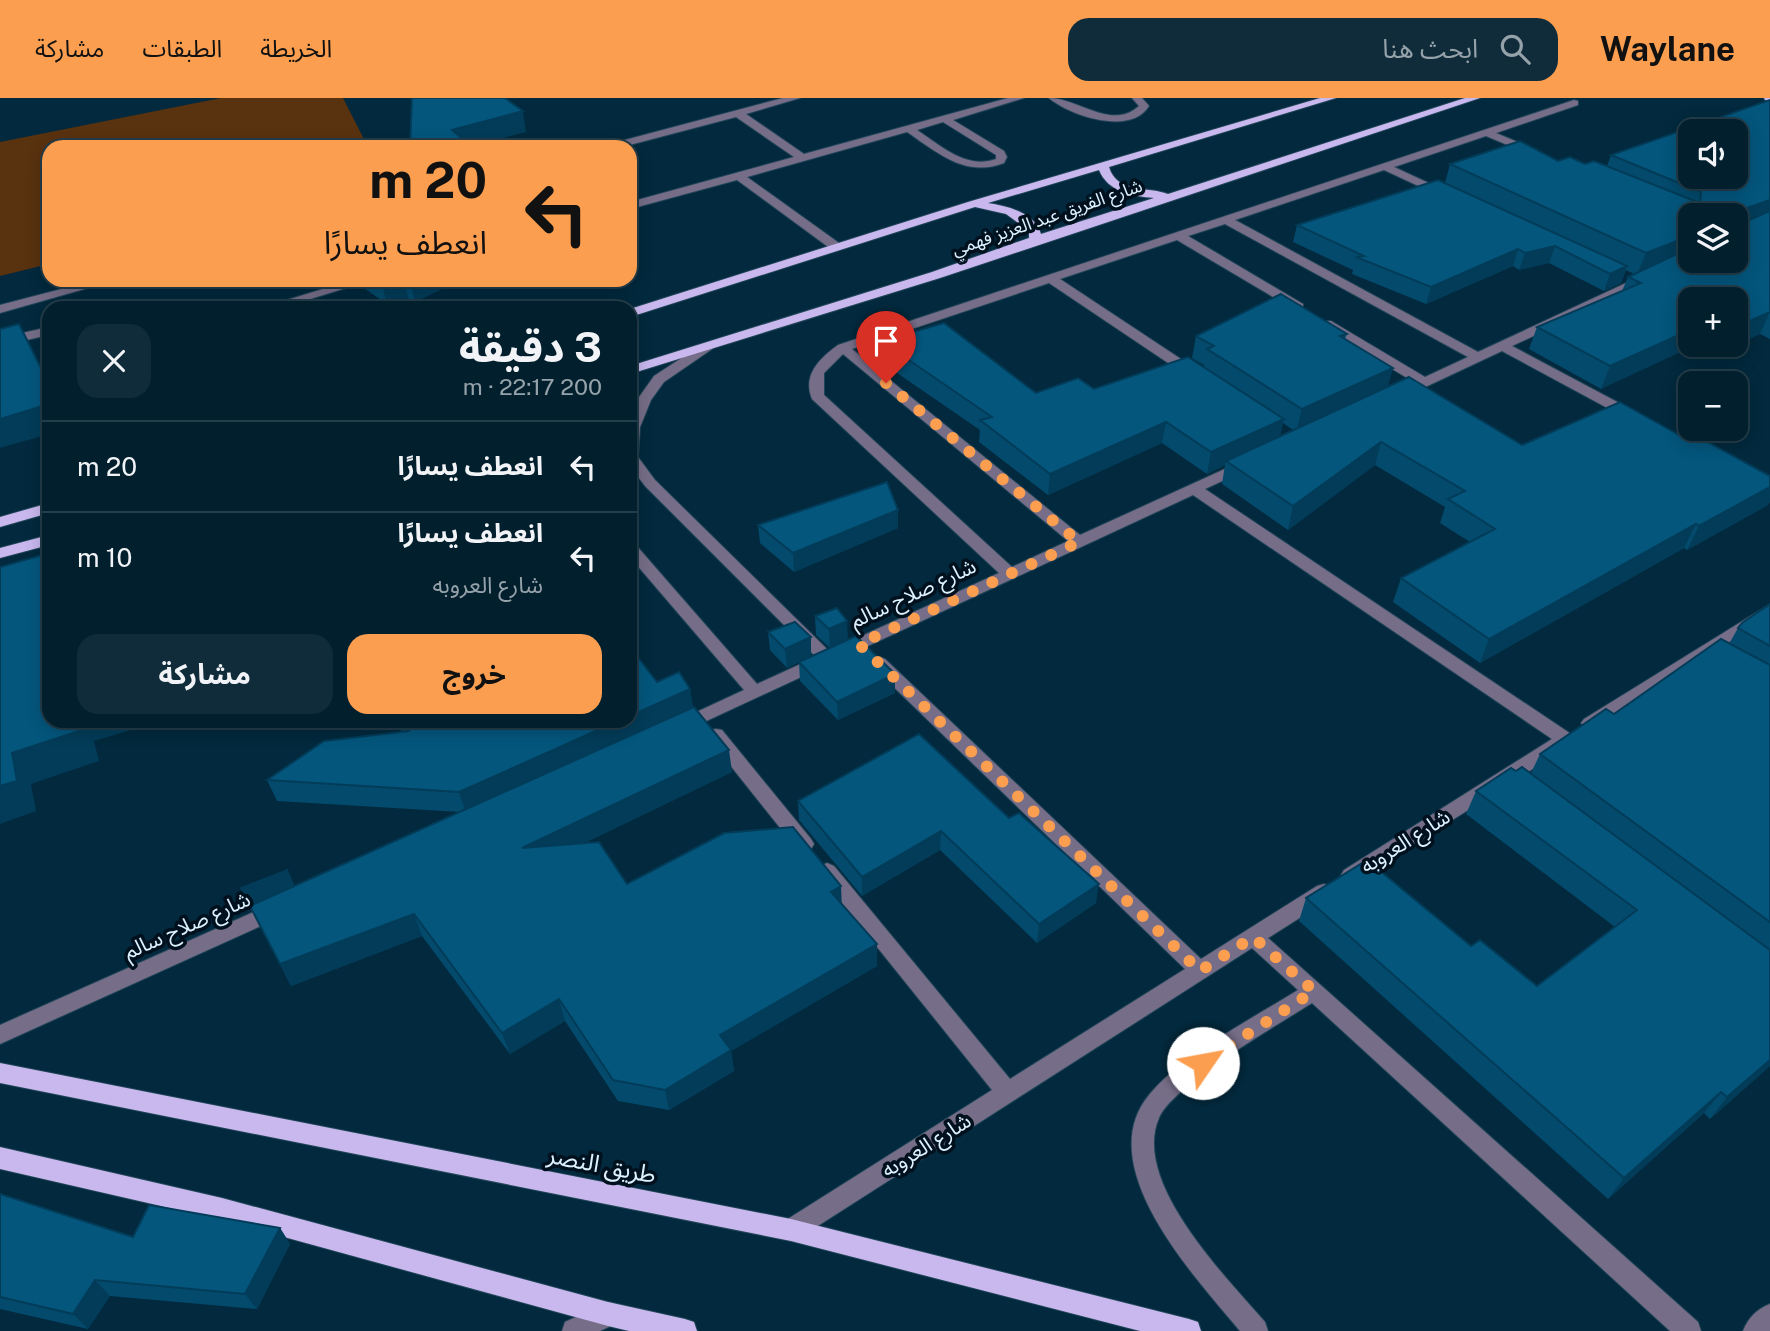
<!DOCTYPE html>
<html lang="ar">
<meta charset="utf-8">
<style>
:root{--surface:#021f2e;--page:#102c3a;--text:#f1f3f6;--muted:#96a2aa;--line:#233d4a;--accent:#fb9e50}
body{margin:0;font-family:"Public Sans","Noto Sans Arabic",sans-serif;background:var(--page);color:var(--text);direction:rtl;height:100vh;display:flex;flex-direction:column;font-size:26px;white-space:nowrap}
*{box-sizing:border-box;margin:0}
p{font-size:23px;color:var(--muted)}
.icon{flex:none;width:38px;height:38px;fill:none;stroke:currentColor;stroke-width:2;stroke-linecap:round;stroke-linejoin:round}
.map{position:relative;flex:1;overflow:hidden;direction:ltr}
.side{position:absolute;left:42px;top:203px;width:595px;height:427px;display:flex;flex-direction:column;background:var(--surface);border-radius:21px;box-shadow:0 4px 18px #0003,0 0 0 2px var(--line);direction:rtl}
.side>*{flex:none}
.banner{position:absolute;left:42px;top:42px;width:595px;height:147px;border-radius:21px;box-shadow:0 4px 18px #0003,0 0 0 2px var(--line);direction:rtl;background:#fb9e50;color:#111;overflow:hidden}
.tools{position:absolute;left:1678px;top:21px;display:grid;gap:14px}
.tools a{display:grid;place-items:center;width:70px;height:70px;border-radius:14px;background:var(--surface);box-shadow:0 4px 18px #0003,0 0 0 2px var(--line);font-size:35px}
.pin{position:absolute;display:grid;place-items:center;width:60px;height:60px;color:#fff;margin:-72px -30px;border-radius:50% 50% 50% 0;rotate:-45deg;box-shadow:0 0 7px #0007}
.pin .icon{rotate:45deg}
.me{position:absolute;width:77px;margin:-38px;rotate:57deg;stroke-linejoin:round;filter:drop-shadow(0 0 5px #0008)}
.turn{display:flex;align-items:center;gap:24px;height:147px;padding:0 35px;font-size:32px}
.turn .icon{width:91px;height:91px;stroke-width:2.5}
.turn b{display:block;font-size:49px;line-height:60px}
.round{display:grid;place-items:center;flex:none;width:74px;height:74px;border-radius:21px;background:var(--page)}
.overview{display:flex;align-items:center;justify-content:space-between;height:119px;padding:0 35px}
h1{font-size:42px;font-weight:700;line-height:52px}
.primary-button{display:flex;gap:14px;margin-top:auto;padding:14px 35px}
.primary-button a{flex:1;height:80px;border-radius:21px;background:var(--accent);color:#111;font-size:28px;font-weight:700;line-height:80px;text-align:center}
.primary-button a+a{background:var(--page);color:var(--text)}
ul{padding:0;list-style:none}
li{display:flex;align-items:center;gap:21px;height:91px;padding:0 35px;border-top:2px solid var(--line)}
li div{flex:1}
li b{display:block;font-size:26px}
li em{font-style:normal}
header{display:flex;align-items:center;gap:42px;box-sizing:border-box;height:98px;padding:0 35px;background:var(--accent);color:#111}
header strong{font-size:33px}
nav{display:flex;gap:38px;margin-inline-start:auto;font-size:24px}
.search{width:490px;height:63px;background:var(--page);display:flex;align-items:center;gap:18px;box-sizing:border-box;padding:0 24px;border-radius:21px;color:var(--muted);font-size:26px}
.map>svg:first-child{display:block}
.green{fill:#593210}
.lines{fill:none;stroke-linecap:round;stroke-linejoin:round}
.minor-casing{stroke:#214558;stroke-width:2}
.major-casing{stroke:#214558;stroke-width:2}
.minor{fill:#766e88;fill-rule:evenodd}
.major{fill:#c8b8ee;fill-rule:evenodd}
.wall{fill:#034a6c;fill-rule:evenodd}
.shaded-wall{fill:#033c58}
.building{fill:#04567d;stroke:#033c58;stroke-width:2;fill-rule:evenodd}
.route{stroke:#fb9e50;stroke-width:12;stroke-dasharray:0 21.6}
.labels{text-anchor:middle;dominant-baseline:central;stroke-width:7;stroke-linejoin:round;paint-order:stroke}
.far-street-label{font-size:18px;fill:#ddf1fe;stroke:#00101d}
.street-label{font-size:21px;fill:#ddf1fe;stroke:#00101d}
.near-street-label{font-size:24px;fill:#ddf1fe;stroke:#00101d}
</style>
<header>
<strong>Waylane</strong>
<div class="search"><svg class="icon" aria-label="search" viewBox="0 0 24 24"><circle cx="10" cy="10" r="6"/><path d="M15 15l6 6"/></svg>ابحث هنا</div>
<nav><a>الخريطة</a><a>الطبقات</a><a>مشاركة</a></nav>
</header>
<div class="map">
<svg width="1770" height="1233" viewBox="0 0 1770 1233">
<rect width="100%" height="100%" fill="#02293d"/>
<polygon class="green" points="221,0 343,0 368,49 49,49 49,166 0,178 0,44"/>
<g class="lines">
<defs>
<g id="minor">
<path d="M783,0H800L746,16L804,56L1008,0H1024L953,22L1004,53L1007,59L1004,65C966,80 938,55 907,34L747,79L839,145V151H831L737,82L630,111V104L794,59L736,19L622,49H605L606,47ZM943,24L996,57V61C966,72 940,47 917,32Z"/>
<path d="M1049,0C1078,0 1112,33 1139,8L1132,0H1142L1149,8C1131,38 1070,18 1049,0Z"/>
<path d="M1574,2L1578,3V7L1496,35L1537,52V56H1529L1486,38L1394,69L1448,94V98H1440L1384,72L1235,122L1478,254L1639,179H1647V185L1512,248L1636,314V320H1626L1502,253L1404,299H1394V293L1414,284L1321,229V223H1331L1425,279L1468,259L1225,126L1188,138L1303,206V212H1295L1177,142L1060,181L1199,273V279H1189L1049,185L852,251L1080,437L1238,365H1248L1250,368L1248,371L1205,391L1571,636L1574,641L1564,651L1358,782L1351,785L1344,782L1341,777L1344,772L1552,641L1193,397L687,632H675L672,628L675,624L744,592L630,459V444L635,446L757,586L816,559L645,388L630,368V319L637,302L654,278L703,246H713L715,249L664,284L651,302L640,329L638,359L655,382L829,553L999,475L812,301C802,277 820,260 838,247ZM843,256L1068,443L1012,469L824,297V275Z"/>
<polygon points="96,182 116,182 0,215 0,207"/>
<polygon points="352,182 372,182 281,210 261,210"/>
<polygon points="49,229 49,237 0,248 0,240"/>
<polygon points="1770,506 1770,518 1596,629 1584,629 1581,625 1584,621"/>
<path d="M879,559L885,561L1201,861L1317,788L1324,786L1331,788L1334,794L1331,800L1268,840L1698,1224L1701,1233H1670L1312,905C1279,926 1172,988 1159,1020C1131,1084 1226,1179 1265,1224L1268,1233H1240C1196,1180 1090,1068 1149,997C1182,957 1253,920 1298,892L1252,850L799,1140L791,1143L783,1140L779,1132L783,1124L992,992L820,778L817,773L820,768L827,765L834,768L1010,981L1185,871L873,569L871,565Z"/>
<polygon points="716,631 722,632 811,741 814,746 811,751 804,753 797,751 710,642 707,637 710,632"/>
<polygon points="276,804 283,806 286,812 283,818 0,946 0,927"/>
<polygon points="608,1204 617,1207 620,1216 617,1225 600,1233 562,1233 565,1224"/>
<path d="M1770,1206V1233H1743C1748,1220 1757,1211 1770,1206Z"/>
</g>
<g id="major">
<path d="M1320,0H1336L1109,69C1117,96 1148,88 1168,96L1465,0H1480L940,180L630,276V268L932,174L1029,140V133L1006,116L975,109L630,219V211L968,104ZM1099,72C1108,94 1132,98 1154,100L1041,136C1035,115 1008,108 988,105Z"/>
<polygon points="1764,0 1770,0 1770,3 1765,2"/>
<polygon points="49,405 49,415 0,429 0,419"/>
<polygon points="49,437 49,447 0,460 0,450"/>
<polygon points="0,965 791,1121 1189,1221 1198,1224 1201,1233 1140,1233 791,1143 0,985"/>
<polygon points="0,1049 222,1100 608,1204 685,1221 694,1224 697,1233 629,1233 608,1228 222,1122 0,1071"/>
</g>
</defs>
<use href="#minor" class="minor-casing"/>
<use href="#major" class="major-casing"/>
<use href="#minor" class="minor"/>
<use href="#major" class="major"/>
</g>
<g class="wall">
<path d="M1770,2V241L1760,236L1722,253L1710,247H1736V201L1601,291L1529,251L1537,229L1622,193L1628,179L1634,176L1626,172L1621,185L1604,193L1549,165L1519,172L1513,168L1426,206L1352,176L1353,172L1293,144L1297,127L1445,85L1450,66L1558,63L1607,68L1611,57ZM1690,117L1736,163H1690Z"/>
<polygon points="359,182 460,182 415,204 409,202 387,206 361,188"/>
<path d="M1347,236L1345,241L1387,289L1522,347L1688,342L1770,378V403L1768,407L1687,452L1684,450L1480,565L1393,504L1401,480L1470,444L1440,425L1445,409L1375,367L1288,432L1222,386L1225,367L1207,376L1162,345L1048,397L979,344L980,332L881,264V243L1036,295L1094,291L1204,269V267L1192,260L1196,238ZM1283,325L1293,332L1280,338Z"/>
<polygon points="898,412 898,430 794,474 760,445 758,427"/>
<polygon points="1770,506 1770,968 1710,1021 1704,1015 1608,1101 1299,823 1306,800 1471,848 1537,888 1615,829 1466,716 1476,693 1516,673 1531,675 1540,656 1614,616 1729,546 1738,530"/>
<polygon points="815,518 848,541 830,550 816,537"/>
<polygon points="768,534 811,539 811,558 787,570 770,552"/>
<polygon points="799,564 895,595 838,622 800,583"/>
<polygon points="657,584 690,591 693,610 732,674 584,745 627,786 841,788 841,805 877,868 731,953 734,973 669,1012 618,1003 565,923 510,956 422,838 291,888 241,790 295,788 460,714 277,703 267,682 402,634 394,623 630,623"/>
<polygon points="919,636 1096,805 1037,845 940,752 862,798 799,722 798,703"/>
<polygon points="0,1096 133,1139 280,1130 290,1146 257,1211 110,1198 88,1231 0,1211"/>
</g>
<g class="shaded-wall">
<polygon points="523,13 526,34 469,49 452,32"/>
<polygon points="1770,102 1770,119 1736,132 1744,111"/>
<polygon points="1690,138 1690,156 1637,177 1646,155"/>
<polygon points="1555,148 1549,165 1519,172 1525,155"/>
<polygon points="1518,151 1513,168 1426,206 1431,189"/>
<polygon points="1627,168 1621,185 1604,193 1610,176"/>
<polygon points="388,182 404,182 409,202 387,206 381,183"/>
<polygon points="410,182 460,182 415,204"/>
<polygon points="1770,214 1760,236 1722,253 1725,247 1736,247 1736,229"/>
<polygon points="1690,232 1690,247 1696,247 1601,291 1610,268"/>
<polygon points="1393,270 1387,292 1296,334 1302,311"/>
<polygon points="49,306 49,336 0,350 0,321"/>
<polygon points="1284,321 1279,343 1226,363 1225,367 1207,376 1211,354"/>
<polygon points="1166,324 1162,345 1048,397 1050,376"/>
<polygon points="1381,344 1375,367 1288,432 1293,408"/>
<polygon points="1770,389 1770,403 1768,407 1687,452 1699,428"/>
<polygon points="898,412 898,430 794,474 793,455"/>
<polygon points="1696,426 1684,450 1480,565 1489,541"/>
<polygon points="847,523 848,541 830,550 829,531"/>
<polygon points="811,539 811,558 787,570 785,551"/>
<polygon points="895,576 895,595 838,622 837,604"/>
<polygon points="690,591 693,612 466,714 459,694 618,623 630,623 630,618"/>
<polygon points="79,623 161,623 94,643 99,663 31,686 36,713 0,726 0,688 12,655"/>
<polygon points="729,652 732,674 529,772 522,750"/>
<polygon points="941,733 940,752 862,798 862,779"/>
<polygon points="288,772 296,791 252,811 242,792"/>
<polygon points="1099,786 1096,805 1037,845 1039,826"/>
<polygon points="841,788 842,810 831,794"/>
<polygon points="414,816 422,838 291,888 280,866"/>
<polygon points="877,846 877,868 731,953 734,973 669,1012 665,992 720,937"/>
<polygon points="559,901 565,923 510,956 502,935"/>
<polygon points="1770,962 1770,968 1710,1021 1727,999"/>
<polygon points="1721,994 1704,1015 1608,1101 1624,1080"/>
<polygon points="280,1130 290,1146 257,1211 245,1196"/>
<polygon points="95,1182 110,1198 88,1231 73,1216"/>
</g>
<g class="building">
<polygon points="412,0 505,0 523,13 452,32 472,49 410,49"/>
<path d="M1770,2V102L1744,111L1745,124L1770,113V214L1736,229V201H1690V232L1610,268L1537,229L1641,185L1628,179L1690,150V163H1736V117H1690V138L1646,155L1450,66L1520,43L1558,63L1570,59L1585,66L1594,63L1700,105L1701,94L1611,57ZM1690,33H1736V79H1690Z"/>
<polygon points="1438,82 1627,168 1610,176 1555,148 1525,155 1518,151 1431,189 1356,159 1364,158 1297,127"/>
<polygon points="1281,196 1347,236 1340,238 1393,270 1302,311 1207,251 1214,248 1196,238"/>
<polygon points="944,225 1036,295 1078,280 1094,291 1188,259 1284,321 1211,354 1166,324 1050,376 980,322 992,319 881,243"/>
<polygon points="19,226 49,286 49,306 0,321 0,231"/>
<polygon points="1409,279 1522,347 1620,304 1688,342 1697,338 1770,378 1770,389 1699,428 1696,426 1489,541 1401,480 1495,431 1448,401 1465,393 1381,344 1293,408 1226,363"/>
<polygon points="887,384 898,412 793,455 758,427"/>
<polygon points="49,455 49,623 79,623 82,632 12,655 17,683 0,688 0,469"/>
<polygon points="1770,506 1770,548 1738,530 1742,525"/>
<polygon points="837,510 847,523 829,531 815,518"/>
<polygon points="795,524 811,539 785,551 768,534"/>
<polygon points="856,538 895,576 837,604 799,564"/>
<polygon points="1721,541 1770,567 1770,824 1540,656 1606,611 1614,616"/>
<polygon points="630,549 657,584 679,574 690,591 630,618"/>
<polygon points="694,609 729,652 522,750 599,744 627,786 724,735 793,729 841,788 831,794 877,846 720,937 731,952 665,992 613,982 559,901 502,935 414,816 280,866 250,808"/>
<polygon points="401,623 618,623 459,694 267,682 324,643 409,633"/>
<polygon points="919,636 1009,720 1019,715 1099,786 1039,826 941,733 862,779 798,703"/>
<polygon points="1522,669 1770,852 1770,962 1727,999 1721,994 1624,1080 1306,800 1367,762 1471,848 1480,842 1537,888 1637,812 1476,693 1511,670 1516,673"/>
<polygon points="288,772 242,792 241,790"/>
<polygon points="0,1096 133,1139 149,1107 280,1130 245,1196 95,1182 73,1216 0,1199"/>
</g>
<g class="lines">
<polyline class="route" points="886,285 1079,444 859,546 1200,873 1253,839 1314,893 1203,965"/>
</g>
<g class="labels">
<g class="far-street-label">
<text transform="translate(1047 119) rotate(-19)">شارع الفريق عبد العزيز فهمي</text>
</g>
<g class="street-label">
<text transform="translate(913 495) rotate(-25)">شارع صلاح سالم</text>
<text transform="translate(1405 743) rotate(-32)">شارع العروبه</text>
<text transform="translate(187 827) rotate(-24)">شارع صلاح سالم</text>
<text transform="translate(926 1047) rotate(-32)">شارع العروبه</text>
</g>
<g class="near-street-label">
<text transform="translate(602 1066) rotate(11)">طريق النصر</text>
</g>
</g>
</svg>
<div class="tools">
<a><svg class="icon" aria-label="sound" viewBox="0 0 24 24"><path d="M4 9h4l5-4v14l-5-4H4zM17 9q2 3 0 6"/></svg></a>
<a><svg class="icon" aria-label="layers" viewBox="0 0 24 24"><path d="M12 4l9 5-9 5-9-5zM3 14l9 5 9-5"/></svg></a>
<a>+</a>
<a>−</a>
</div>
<div class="pin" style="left:886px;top:285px;background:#d93025"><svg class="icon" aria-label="arrive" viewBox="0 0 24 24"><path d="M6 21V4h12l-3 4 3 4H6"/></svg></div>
<svg class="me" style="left:1203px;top:965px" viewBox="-20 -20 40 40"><circle r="19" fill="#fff"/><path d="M0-13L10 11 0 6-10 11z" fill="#fb9e50"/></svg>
<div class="banner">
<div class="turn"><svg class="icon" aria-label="left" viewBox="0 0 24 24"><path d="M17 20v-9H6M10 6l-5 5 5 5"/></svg><div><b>20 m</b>انعطف يسارًا</div></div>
</div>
<section class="side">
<div class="overview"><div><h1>3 دقيقة</h1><p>200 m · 22:17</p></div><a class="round"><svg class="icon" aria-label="close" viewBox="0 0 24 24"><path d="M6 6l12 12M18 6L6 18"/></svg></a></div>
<ul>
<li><svg class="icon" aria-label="left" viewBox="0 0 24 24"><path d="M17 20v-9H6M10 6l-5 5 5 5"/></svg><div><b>انعطف يسارًا</b></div><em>20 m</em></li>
<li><svg class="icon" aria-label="left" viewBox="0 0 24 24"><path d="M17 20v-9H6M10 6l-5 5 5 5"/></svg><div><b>انعطف يسارًا</b><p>شارع العروبه</p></div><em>10 m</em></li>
</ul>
<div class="primary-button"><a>خروج</a><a>مشاركة</a></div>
</section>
</div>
